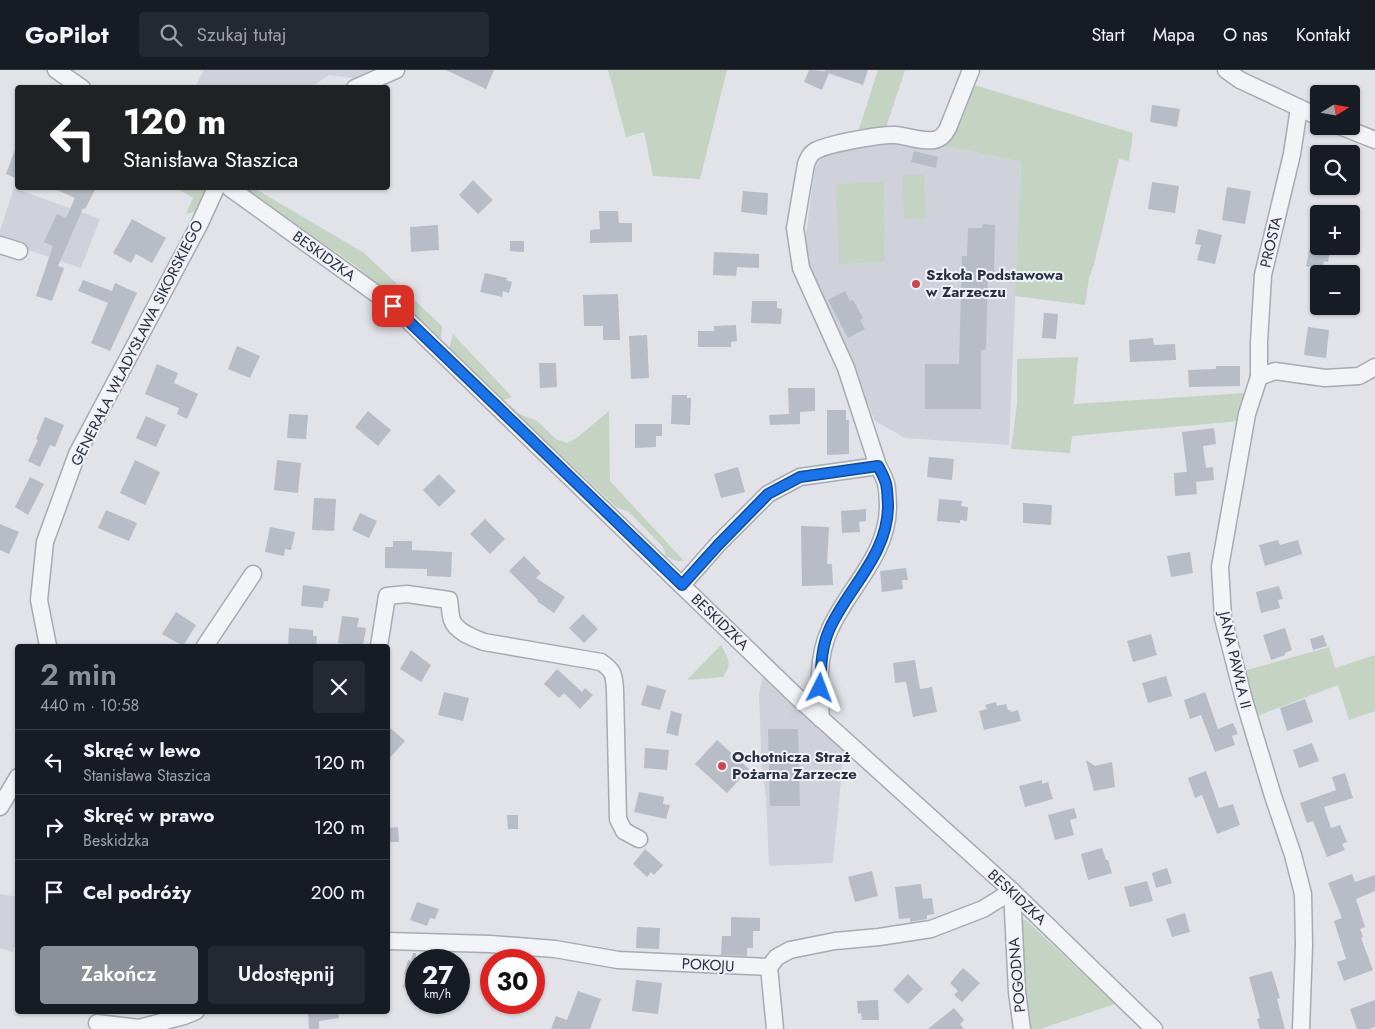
<!DOCTYPE html>
<html lang="pl">
<meta charset="utf-8">
<style>
:root{--surface:#171b24;--page:#242831;--text:#f1f3f6;--muted:#9ea1a6;--line:#363941;--accent:#8c9099}
body{margin:0;font-family:Jost,sans-serif;background:var(--page);color:var(--text);height:100vh;display:flex;flex-direction:column;font-size:19px;white-space:nowrap}
*{box-sizing:border-box;margin:0}
p{font-size:16px;color:var(--muted)}
.icon{flex:none;width:28px;height:28px;fill:none;stroke:currentColor;stroke-width:2;stroke-linecap:round;stroke-linejoin:round}
.map{position:relative;flex:1;overflow:hidden}
.side{position:absolute;left:15px;top:574px;width:375px;height:370px;display:flex;flex-direction:column;background:var(--surface);border-radius:5px;box-shadow:0 1px 4px #0004}
.side>*{flex:none}
.hud{position:absolute;left:15px;top:15px;width:375px;height:105px;border-radius:5px;box-shadow:0 1px 4px #0004;background:#202124;color:#fff;overflow:hidden}
.needle{width:32px;rotate:79deg}
.tools{position:absolute;left:1310px;top:15px;display:grid;gap:10px}
.tools a{display:grid;place-items:center;width:50px;height:50px;border-radius:5px;background:var(--surface);box-shadow:0 1px 4px #0004;font-size:25px}
.speed{position:absolute;left:405px;top:879px;display:flex;gap:10px;font-size:25px;font-weight:700;text-align:center}
.speed>*{display:grid;place-content:center;width:65px;height:65px;border-radius:50%;background:var(--surface);box-shadow:0 1px 4px #0004;line-height:1}
.speed small{font-size:12px;font-weight:400}
.speed .limit{border:8px solid #d22;background:#fff;color:#111}
.pin{position:absolute;display:grid;place-items:center;width:42px;height:42px;color:#fff;margin:-21px;border-radius:10px;box-shadow:0 2px 8px #0006}
.me{position:absolute;width:55px;margin:-28px;rotate:3deg;stroke-linejoin:round;filter:drop-shadow(0 0 4px #0008)}
.turn{display:flex;align-items:center;gap:18px;height:105px;padding:0 25px;font-size:22px}
.turn .icon{width:65px;height:65px;stroke-width:2.5}
.turn b{display:block;font-size:35px;line-height:42px}
.round{display:grid;place-items:center;flex:none;width:52px;height:52px;border-radius:5px;background:var(--page)}
.overview{display:flex;align-items:center;justify-content:space-between;height:85px;padding:0 25px}
h1{font-size:30px;font-weight:600;line-height:38px;color:var(--accent)}
.button{display:flex;gap:10px;margin-top:auto;padding:10px 25px}
.button a{flex:1;height:58px;border-radius:5px;background:var(--accent);color:#fff;font-size:20px;font-weight:600;line-height:58px;text-align:center}
.button a+a{background:var(--page);color:var(--text)}
ul{padding:0;list-style:none}
li{display:flex;align-items:center;gap:15px;height:65px;padding:0 25px;border-top:1px solid var(--line)}
li div{flex:1}
li b{display:block;font-size:19px}
li em{font-style:normal}
header{display:flex;align-items:center;gap:30px;box-sizing:border-box;height:70px;padding:0 25px;background:var(--surface);border-bottom:1px solid var(--line)}
header strong{font-size:24px}
nav{display:flex;gap:28px;margin-inline-start:auto;font-size:18px}
.search{width:350px;height:45px;background:var(--page);display:flex;align-items:center;gap:12px;box-sizing:border-box;padding:0 18px;border-radius:5px;color:var(--muted);font-size:19px}
.map>svg:first-child{display:block}
.built{fill:#cfd2db}
.green{fill:#c5d3c2}
.building{fill:#b8bcc6}
.lines{fill:none;stroke-linecap:round;stroke-linejoin:round}
.minor-casing{stroke:#a6aab3;stroke-width:19}
.minor{stroke:#f3f4f8;stroke-width:16}
.route-casing{stroke:#114b97;stroke-width:12}
.route{stroke:#1a73e8;stroke-width:9}
.poi-dot{fill:#cd4750;stroke:#f0f2f7;stroke-width:2}
.labels{text-anchor:middle;dominant-baseline:central;stroke-width:4;stroke-linejoin:round;paint-order:stroke}
.street-label{font-size:15px;fill:#293041;stroke:#f0f2f7}
.poi-label{font-size:15px;font-weight:bold;fill:#293041;stroke:#f0f2f7;text-anchor:start}
</style>
<header>
<strong>GoPilot</strong>
<div class="search"><svg class="icon" aria-label="search" viewBox="0 0 24 24"><circle cx="10" cy="10" r="6"/><path d="M15 15l6 6"/></svg>Szukaj tutaj</div>
<nav><a>Start</a><a>Mapa</a><a>O nas</a><a>Kontakt</a></nav>
</header>
<div class="map">
<svg width="1375" height="959" viewBox="0 0 1375 959">
<rect width="100%" height="100%" fill="#e1e3e9"/>
<g class="built">
<polygon points="204,0 372,0 353,8 329,5 311,17 195,17"/>
<polygon points="875,70 965,80 1021,92 1009,375 905,368 875,351 804,181 815,97 824,85"/>
<polygon points="14,118 100,149 81,198 0,170 0,161"/>
<polygon points="765,607 844,679 833,793 769,796 766,726 762,703 759,624 762,609"/>
<polygon points="0,824 17,827 17,866 13,882 0,878"/>
</g>
<g class="green">
<polygon points="608,0 727,0 700,109 653,106 644,62 626,67"/>
<polygon points="878,0 905,0 884,63 857,65"/>
<polygon points="971,14 1133,63 1129,91 1119,89 1094,194 1089,208 1085,235 1015,226 1021,92 965,80 932,76"/>
<polygon points="902,105 924,105 926,148 904,149"/>
<polygon points="883,112 885,192 839,194 836,114"/>
<polygon points="177,118 208,118 197,141 186,144 193,128"/>
<polygon points="242,118 254,118 364,183 442,256 441,273 356,196"/>
<polygon points="453,264 512,327 504,330 449,279"/>
<polygon points="1078,287 1074,334 1247,323 1240,351 1072,366 1070,383 1011,379 1017,334 1017,289"/>
<polygon points="609,341 610,411 684,491 676,491 666,486 663,477 629,442 616,437 517,343 537,351 556,369 567,373 578,367"/>
<path d="M721,575C728,589 733,593 723,607L687,610Z"/>
<polygon points="1329,577 1335,598 1375,585 1375,641 1349,650 1338,615 1254,647 1240,602"/>
<polygon points="1020,849 1026,850 1115,934 1040,959 1025,959"/>
</g>
<g class="building">
<polygon points="446,0 494,0 486,19"/>
<polygon points="809,0 825,1 825,0 868,0 863,15 825,2 829,3 822,20 804,12"/>
<polygon points="1152,35 1180,39 1177,57 1150,52"/>
<polygon points="16,77 18,77 18,109 6,104"/>
<polygon points="914,81 938,87 936,98 911,92"/>
<polygon points="473,110 493,130 478,144 459,125"/>
<polygon points="1152,112 1179,116 1175,143 1148,139"/>
<polygon points="1227,117 1251,121 1245,154 1222,150"/>
<polygon points="53,118 96,118 85,139 83,138 58,196 64,198 52,231 36,226 53,176 44,172 57,144 66,148 75,128"/>
<polygon points="743,121 768,123 767,145 741,142"/>
<polygon points="599,141 618,141 619,153 632,153 632,172 590,173 590,160 600,159"/>
<polygon points="132,149 166,168 152,193 136,184 131,193 113,183"/>
<polygon points="983,154 995,155 994,204 988,204 986,280 981,280 981,339 925,339 925,294 959,294 962,186 967,186 968,158 982,158"/>
<polygon points="438,155 439,180 411,182 410,157"/>
<polygon points="1198,159 1222,165 1215,194 1197,190 1201,175 1195,174"/>
<polygon points="510,171 524,171 524,182 510,181"/>
<polygon points="1310,177 1330,181 1328,192 1324,191 1322,200 1306,196"/>
<polygon points="714,182 759,184 759,198 737,197 736,206 713,205"/>
<polygon points="485,203 507,208 506,210 512,212 509,223 503,221 502,227 480,222"/>
<polygon points="83,210 112,221 115,213 137,223 110,281 91,273 108,233 78,221"/>
<polygon points="845,221 850,231 853,230 863,248 860,250 865,259 848,268 828,230"/>
<polygon points="618,224 620,270 603,270 603,256 584,256 583,225"/>
<polygon points="752,231 777,231 777,238 782,239 781,254 751,253"/>
<polygon points="1044,243 1058,244 1056,269 1042,268"/>
<polygon points="736,255 737,271 731,272 731,277 698,277 698,261 714,261 714,256"/>
<polygon points="1308,257 1329,260 1326,288 1304,285"/>
<polygon points="647,265 649,308 631,309 629,266"/>
<polygon points="1153,268 1154,275 1175,274 1176,290 1130,292 1129,270"/>
<polygon points="237,276 260,286 250,308 228,299"/>
<polygon points="539,293 556,293 557,317 540,318"/>
<polygon points="157,294 178,303 174,313 198,324 187,349 177,344 179,338 145,324"/>
<polygon points="1216,296 1240,296 1240,316 1189,317 1188,300 1216,299"/>
<polygon points="788,318 815,318 815,341 800,342 800,354 770,355 769,345 789,344"/>
<polygon points="672,325 687,325 687,328 691,328 690,355 671,354"/>
<polygon points="827,340 846,340 846,350 849,350 849,384 827,385"/>
<polygon points="368,341 391,360 378,376 355,357"/>
<polygon points="289,344 308,345 306,369 287,368"/>
<polygon points="146,346 166,355 156,377 136,368"/>
<polygon points="45,347 64,355 55,377 50,375 40,397 28,391 38,370 36,369"/>
<polygon points="635,354 662,354 662,366 656,366 656,377 635,378"/>
<polygon points="1214,358 1216,374 1203,376 1206,398 1213,397 1214,410 1196,412 1197,424 1175,426 1174,403 1187,402 1182,362"/>
<polygon points="929,387 954,389 952,410 927,407"/>
<polygon points="135,390 160,402 145,435 120,423"/>
<polygon points="277,390 301,393 298,423 274,420"/>
<polygon points="738,397 745,422 721,428 714,404"/>
<polygon points="439,404 456,421 439,437 423,420"/>
<polygon points="30,407 44,414 28,445 15,437"/>
<polygon points="314,428 336,429 334,461 312,460"/>
<polygon points="939,429 962,431 961,436 968,437 967,451 960,450 960,453 937,451"/>
<polygon points="1023,433 1052,435 1051,455 1023,453"/>
<polygon points="866,439 866,451 859,452 860,462 842,463 841,441"/>
<polygon points="106,440 137,453 129,471 98,458"/>
<polygon points="360,443 377,451 369,468 352,460"/>
<polygon points="485,449 505,469 490,484 470,464"/>
<polygon points="0,454 19,462 9,484 0,480"/>
<polygon points="801,456 829,457 827,494 832,494 833,515 802,516"/>
<polygon points="270,457 295,462 291,480 285,479 284,486 265,482"/>
<polygon points="1278,470 1280,475 1298,470 1302,484 1265,496 1259,475"/>
<polygon points="393,471 412,471 412,480 452,482 451,507 427,506 427,499 385,498 385,477 393,477"/>
<polygon points="1190,482 1193,503 1171,507 1167,486"/>
<polygon points="524,486 541,503 536,508 565,527 554,543 537,531 538,530 509,501"/>
<polygon points="906,498 908,510 902,510 903,519 882,522 880,501"/>
<polygon points="303,515 330,519 328,531 324,531 323,538 301,536"/>
<polygon points="1279,516 1283,529 1278,530 1280,538 1261,543 1256,522"/>
<polygon points="176,542 196,555 183,576 162,564"/>
<polygon points="583,544 598,559 584,573 569,558"/>
<polygon points="342,546 359,548 357,557 366,558 363,576 338,573"/>
<polygon points="289,558 313,560 313,566 317,566 316,576 288,576"/>
<polygon points="1285,558 1292,580 1285,583 1285,585 1271,590 1263,565"/>
<polygon points="1151,564 1157,585 1133,592 1127,571"/>
<polygon points="1323,565 1327,576 1313,580 1310,569"/>
<polygon points="411,580 431,595 421,612 400,599"/>
<polygon points="915,590 920,619 932,617 937,642 913,647 906,612 895,613 893,593"/>
<polygon points="557,599 582,622 585,618 593,625 580,639 564,623 559,628 544,614"/>
<polygon points="1166,606 1172,626 1148,633 1142,613"/>
<polygon points="647,615 666,620 660,640 641,635"/>
<polygon points="444,622 469,628 463,651 438,645"/>
<polygon points="1205,622 1218,659 1233,653 1238,664 1232,666 1235,675 1215,682 1201,645 1190,649 1184,630"/>
<polygon points="1305,629 1313,652 1287,661 1280,638"/>
<polygon points="996,632 997,636 1006,634 1008,640 1010,640 1011,642 1018,640 1021,651 984,660 979,641 987,639 985,635"/>
<polygon points="671,641 682,644 678,666 666,663"/>
<polygon points="388,656 405,671 388,690"/>
<polygon points="768,659 798,659 800,736 770,736"/>
<polygon points="717,670 749,699 727,723 695,694"/>
<polygon points="1312,673 1319,691 1299,698 1293,680"/>
<polygon points="645,678 669,680 667,700 644,698"/>
<polygon points="1086,690 1095,696 1112,692 1115,717 1094,721"/>
<polygon points="1206,701 1219,738 1233,734 1240,755 1217,764 1202,725 1195,728 1188,708"/>
<polygon points="1345,703 1353,728 1324,737 1331,758 1340,755 1347,772 1342,774 1345,780 1327,787 1313,751 1307,753 1300,733 1336,720 1332,707"/>
<polygon points="1042,710 1042,714 1048,712 1053,729 1025,737 1019,716"/>
<polygon points="639,722 664,727 663,734 670,735 666,749 634,742"/>
<polygon points="1074,738 1077,748 1070,750 1074,765 1055,770 1048,745"/>
<polygon points="507,745 518,745 518,759 508,759"/>
<polygon points="398,757 399,772 388,772 388,758"/>
<polygon points="1102,778 1106,790 1108,790 1112,803 1088,810 1081,784"/>
<polygon points="645,779 663,795 654,805 651,802 647,807 633,794"/>
<polygon points="1167,798 1172,813 1156,818 1152,803"/>
<polygon points="872,801 878,826 855,832 848,807"/>
<polygon points="1352,804 1355,812 1375,805 1375,821 1356,829 1365,857 1360,859 1363,867 1361,868 1373,900 1344,911 1337,892 1346,889 1334,851 1342,848 1328,813"/>
<polygon points="1147,811 1153,831 1130,837 1124,817"/>
<polygon points="921,814 923,829 932,828 934,844 927,845 927,849 910,852 910,848 899,849 895,817"/>
<polygon points="417,832 439,839 435,849 430,848 427,856 410,850"/>
<polygon points="1185,843 1190,862 1172,867 1166,849"/>
<polygon points="731,847 760,848 760,861 753,861 753,878 747,878 747,886 721,885 722,866 731,866"/>
<polygon points="637,857 660,858 659,879 636,878"/>
<polygon points="413,883 416,883 416,921 403,917 407,905 404,904 408,890 411,891"/>
<polygon points="963,898 980,913 962,932 954,925 958,921 950,913"/>
<polygon points="1272,901 1280,928 1277,929 1285,959 1260,959 1257,949 1260,948 1249,907"/>
<polygon points="908,904 923,919 908,934 893,920"/>
<polygon points="636,910 662,913 658,944 632,941"/>
<polygon points="578,921 601,929 590,959 551,959 556,946 567,950"/>
<polygon points="878,930 879,950 862,950 861,943 858,944 857,931"/>
<polygon points="1375,930 1375,957 1369,959 1357,959 1350,939"/>
<polygon points="954,938 964,950 960,954 964,959 928,959"/>
<polygon points="308,941 338,941 339,948 319,951 319,959 309,959"/>
</g>
<g class="lines">
<defs>
<g id="minor">
<polyline points="56,0 82,18"/>
<polyline points="1226,0 1240,10 1319,47"/>
<polyline points="355,18 396,0"/>
<polyline points="1340,56 1375,70"/>
<polyline points="230,118 393,236 795,625 1012,821 1154,959"/>
<polyline points="0,175 19,181"/>
<polyline points="1259,307 1259,272 1263,205 1292,84 1299,38"/>
<path d="M682,515L719,473L768,424L800,407L878,396L846,298L801,198L795,158L806,94C808,89 810,84 815,81C827,74 881,64 895,65C908,66 921,72 934,70C941,69 945,64 948,58L971,0"/>
<polyline points="48,576 39,530 45,472 77,384 200,153 216,118"/>
<polyline points="205,576 253,504"/>
<path d="M379,576L387,526L407,524L449,530C450,536 450,544 452,550C456,562 474,568 484,572L601,592C614,601 614,605 615,620L618,749L624,761L639,769"/>
<path d="M821,649C819,620 817,586 830,559C849,517 888,485 888,436C887,416 888,414 878,396"/>
<polyline points="0,737 18,707"/>
<polyline points="1012,821 1017,922 1022,959"/>
<polyline points="388,871 490,874 555,879 618,890 769,897 777,887 790,880 835,871 879,867 931,859 983,839 1012,821"/>
<polyline points="769,897 775,959"/>
<polyline points="97,953 139,958 184,946 196,941"/>
<polyline points="1301,959 1304,875 1303,824 1293,785 1273,726 1244,630 1223,548 1220,497 1247,344 1259,307 1275,301 1325,308 1359,306 1375,297"/>
</g>
</defs>
<use href="#minor" class="minor-casing"/>
<use href="#minor" class="minor"/>
</g>
<g class="lines">
<defs>
<path id="route" d="M393,236L682,515L719,474L768,424L800,407L878,396C888,414 887,416 888,436C888,484 849,517 830,558C821,577 821,598 820,618"/>
</defs>
<use href="#route" class="route-casing"/>
<use href="#route" class="route"/>
</g>
<g class="poi-dot">
<circle cx="916" cy="214" r="5"/>
<circle cx="722" cy="696" r="5"/>
</g>
<g class="labels">
<g class="street-label">
<text transform="translate(1271 172) rotate(-77)">PROSTA</text>
<text transform="translate(324 186) rotate(36)">BESKIDZKA</text>
<text transform="translate(137 273) rotate(-63)">GENERAŁA WŁADYSŁAWA SIKORSKIEGO</text>
<text transform="translate(720 552) rotate(44)">BESKIDZKA</text>
<text transform="translate(1235 590) rotate(77)">JANA PAWŁA II</text>
<text transform="translate(1017 827) rotate(43)">BESKIDZKA</text>
<text transform="translate(708 895) rotate(3)">POKOJU</text>
<text transform="translate(1017 905) rotate(-95)">POGODNA</text>
</g>
<g class="poi-label">
<text x="926" y="205">Szkoła Podstawowa<tspan x="926" dy="17">w Zarzeczu</tspan></text>
<text x="732" y="687">Ochotnicza Straż<tspan x="732" dy="17">Pożarna Zarzecze</tspan></text>
</g>
</g>
</svg>
<div class="tools">
<a><svg class="needle" viewBox="-14 -14 28 28"><path d="M0-13l5 13h-10z" fill="#e53935"/><path d="M0 13l5-13h-10z" fill="#9ea1a6"/></svg></a>
<a><svg class="icon" aria-label="search" viewBox="0 0 24 24"><circle cx="10" cy="10" r="6"/><path d="M15 15l6 6"/></svg></a>
<a>+</a>
<a>−</a>
</div>
<div class="speed"><div>27<small>km/h</small></div><div class="limit">30</div></div>
<div class="pin" style="left:393px;top:236px;background:#d93025"><svg class="icon" aria-label="arrive" viewBox="0 0 24 24"><path d="M6 21V4h12l-3 4 3 4H6"/></svg></div>
<svg class="me" style="left:820px;top:618px" viewBox="-20 -20 40 40"><path d="M0-17L14 15 0 8-14 15z" fill="#1a73e8" stroke="#fff" stroke-width="4"/></svg>
<div class="hud">
<div class="turn"><svg class="icon" aria-label="left" viewBox="0 0 24 24"><path d="M17 20v-9H6M10 6l-5 5 5 5"/></svg><div><b>120 m</b>Stanisława Staszica</div></div>
</div>
<section class="side">
<div class="overview"><div><h1>2 min</h1><p>440 m · 10:58</p></div><a class="round"><svg class="icon" aria-label="close" viewBox="0 0 24 24"><path d="M6 6l12 12M18 6L6 18"/></svg></a></div>
<ul>
<li><svg class="icon" aria-label="left" viewBox="0 0 24 24"><path d="M17 20v-9H6M10 6l-5 5 5 5"/></svg><div><b>Skręć w lewo</b><p>Stanisława Staszica</p></div><em>120 m</em></li>
<li><svg class="icon" aria-label="right" viewBox="0 0 24 24"><path d="M7 20v-9h11M14 6l5 5-5 5"/></svg><div><b>Skręć w prawo</b><p>Beskidzka</p></div><em>120 m</em></li>
<li><svg class="icon" aria-label="arrive" viewBox="0 0 24 24"><path d="M6 21V4h12l-3 4 3 4H6"/></svg><div><b>Cel podróży</b></div><em>200 m</em></li>
</ul>
<div class="button"><a>Zakończ</a><a>Udostępnij</a></div>
</section>
</div>
